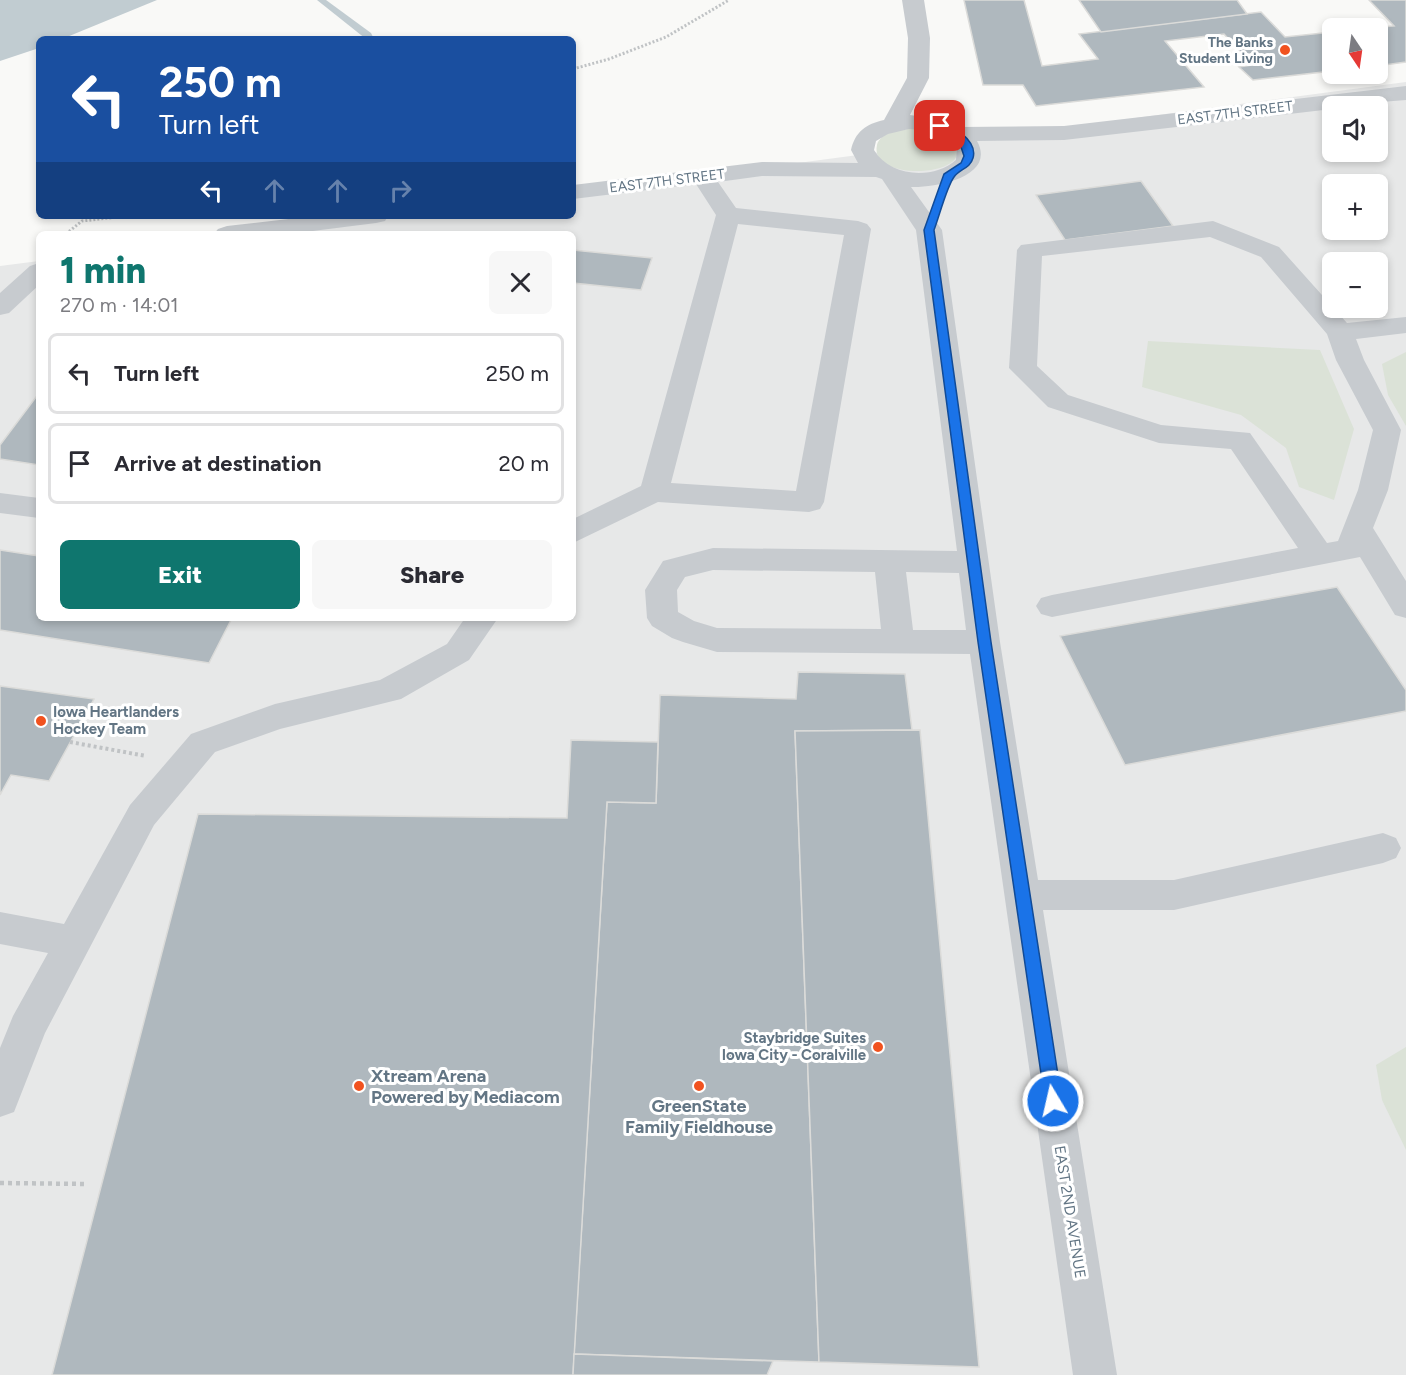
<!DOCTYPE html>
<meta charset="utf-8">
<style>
:root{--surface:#fff;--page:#f7f7f7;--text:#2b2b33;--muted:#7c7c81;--line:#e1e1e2;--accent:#0f766e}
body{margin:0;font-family:Figtree,sans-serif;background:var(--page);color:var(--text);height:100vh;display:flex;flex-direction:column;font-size:22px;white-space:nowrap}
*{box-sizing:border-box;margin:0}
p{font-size:20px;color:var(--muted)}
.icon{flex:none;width:33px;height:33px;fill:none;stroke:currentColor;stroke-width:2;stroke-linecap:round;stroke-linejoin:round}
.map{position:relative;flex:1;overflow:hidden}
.panel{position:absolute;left:36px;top:231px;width:540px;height:390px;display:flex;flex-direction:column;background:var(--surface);border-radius:9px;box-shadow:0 3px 9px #0003}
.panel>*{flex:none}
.guide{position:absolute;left:36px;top:36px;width:540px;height:183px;border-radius:9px;box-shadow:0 3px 9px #0003;background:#1a4fa0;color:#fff;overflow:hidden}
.needle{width:39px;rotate:167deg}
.buttons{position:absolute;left:1322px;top:18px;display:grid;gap:12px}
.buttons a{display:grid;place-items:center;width:66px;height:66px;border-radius:9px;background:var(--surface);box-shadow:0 3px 9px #0003;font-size:30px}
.pin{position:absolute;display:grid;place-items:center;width:51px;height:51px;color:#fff;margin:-26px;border-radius:12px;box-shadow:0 3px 9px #0006}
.me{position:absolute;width:66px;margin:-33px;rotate:351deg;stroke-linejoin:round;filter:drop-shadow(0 0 4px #0008)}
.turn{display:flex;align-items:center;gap:21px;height:126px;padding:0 24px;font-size:27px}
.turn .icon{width:78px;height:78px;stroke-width:2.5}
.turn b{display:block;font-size:42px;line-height:51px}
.lanes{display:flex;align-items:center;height:57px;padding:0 24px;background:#0003;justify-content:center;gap:30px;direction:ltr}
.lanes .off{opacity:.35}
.round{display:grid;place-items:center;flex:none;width:63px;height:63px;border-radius:9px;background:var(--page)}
.headline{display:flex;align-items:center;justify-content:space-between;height:102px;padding:0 24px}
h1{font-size:36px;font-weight:800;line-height:45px;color:var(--accent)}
.action{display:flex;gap:12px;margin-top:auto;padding:12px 24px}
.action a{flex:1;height:69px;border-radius:9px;background:var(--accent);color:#fff;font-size:24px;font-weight:800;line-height:69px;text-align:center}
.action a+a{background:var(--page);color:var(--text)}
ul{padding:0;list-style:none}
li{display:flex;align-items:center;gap:18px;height:81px;margin:0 12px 9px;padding:0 12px;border:3px solid var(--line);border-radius:9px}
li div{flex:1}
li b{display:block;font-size:22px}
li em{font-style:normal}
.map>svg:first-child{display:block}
.built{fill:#e7e8e8;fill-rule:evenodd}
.green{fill:#dbe2d7}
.water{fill:#c1ccd1}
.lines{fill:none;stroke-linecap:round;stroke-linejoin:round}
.stream{fill:#c1ccd1;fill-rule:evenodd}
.building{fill:#afb8be;stroke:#dbdbd9;stroke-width:1.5}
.path-far2{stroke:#c0c3c5;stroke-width:3;stroke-dasharray:2 2;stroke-linecap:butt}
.path-far1{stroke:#c0c3c5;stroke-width:4;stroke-dasharray:3 3;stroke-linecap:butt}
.path{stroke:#c0c3c5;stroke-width:4.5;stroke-dasharray:4 4;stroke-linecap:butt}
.minor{fill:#c7cbcf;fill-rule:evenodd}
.route{fill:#1a73e8;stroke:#114b97;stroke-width:1.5}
.poi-dot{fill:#f1521f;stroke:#fff;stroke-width:2}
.labels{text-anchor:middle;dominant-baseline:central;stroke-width:6;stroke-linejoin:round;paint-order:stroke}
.far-poi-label{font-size:14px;font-weight:bold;fill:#627584;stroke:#fff;text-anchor:end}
.far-street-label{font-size:14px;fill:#627584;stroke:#fff}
.poi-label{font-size:15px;font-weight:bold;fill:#627584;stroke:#fff;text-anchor:start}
.street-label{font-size:15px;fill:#627584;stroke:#fff}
.near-poi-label{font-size:18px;font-weight:bold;fill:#627584;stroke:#fff;text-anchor:start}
</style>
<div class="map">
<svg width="1406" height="1375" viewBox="0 0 1406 1375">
<rect width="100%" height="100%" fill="#f9f9f7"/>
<path class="built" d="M1406,82V1375H0V266L39,261V618H573V234H248L391,216H573V193ZM1332,106H1377V152H1332ZM1332,184H1377V230H1332ZM1332,262H1377V308H1332Z"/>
<g class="green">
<path d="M908,129C923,129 942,130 952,142C982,176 868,184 877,145C880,133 898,130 908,129Z"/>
<polygon points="1148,341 1320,350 1354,429 1334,500 1299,487 1286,448 1241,415 1142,387"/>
<polygon points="1406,352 1406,426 1388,395 1382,364"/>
<polygon points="1406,1047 1406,1150 1382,1100 1376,1065"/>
</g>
<polygon class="water" points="0,0 157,0 62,39 39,39 39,48 0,61"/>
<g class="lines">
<polygon class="stream" points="317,0 326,0 371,33 374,39 366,39"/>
</g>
<g class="building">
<polygon points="964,0 1024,0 1042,66 1098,59 1079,34 1261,12 1285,37 1332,32 1332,71 1253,80 1239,67 1252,65 1224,34 1165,41 1204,87 1036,106 1023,85 983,85"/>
<polygon points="1079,0 1237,0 1247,14 1101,32"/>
<polygon points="1369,0 1406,0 1406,62 1377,66 1377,28 1370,28 1394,26"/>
<polygon points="1141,181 1173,226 1065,240 1036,195"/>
<polygon points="573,250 652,258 641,290 573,283"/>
<polygon points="36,397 39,397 39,465 0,459 0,445"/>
<polygon points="0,550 39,556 39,618 232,618 209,663 0,630"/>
<polygon points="1337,587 1406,690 1406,711 1125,765 1060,636"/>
<polygon points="798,672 905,674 912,730 795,731 819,1362 574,1354 607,802 656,803 660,695 796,699"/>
<polygon points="0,686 94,699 49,781 11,775 0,795"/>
<polygon points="920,730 979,1367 819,1362 795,731"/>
<polygon points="571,740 658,742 656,803 607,802 573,1375 52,1375 198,814 567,818"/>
<polygon points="574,1354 773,1361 767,1375 573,1375"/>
</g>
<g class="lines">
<g class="path-far2">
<polyline points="573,69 609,59 666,37 729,0"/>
<polyline points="66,234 82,221 126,216"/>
</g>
<polyline class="path-far1" points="70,742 146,756"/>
<polyline class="path" points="0,1183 88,1184"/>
<g class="minor">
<path d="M902,0H924L930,38L929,78L910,115L938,119L961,127L1064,126L1406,86V100L1332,106V109L1064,140L977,141C997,177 935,188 911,187L942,230L1000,642L1038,880H1174L1383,833L1396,838L1401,848L1396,858L1383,863L1174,910H1043L1117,1375H1073L970,654L717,652L683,642L672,638L652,626L647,618L645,590L663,561L713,548L957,551L916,230L882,179L876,177L762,176L718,182L736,208L858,221L867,224L871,229L824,502L820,509L809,512L658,502L573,543V519L641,486L716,215L696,184L573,199V185L762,162L858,163L851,150C855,132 866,124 884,120L907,78L908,38ZM909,129C926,130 948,132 957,148L956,160C933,180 890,177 874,150L876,141L888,134ZM738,224L844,235L796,491L671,483ZM713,570L875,572L881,629L717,628L694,621L678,612L677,590L685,577ZM906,572L959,573L966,630H913Z"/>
<polygon points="314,216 388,216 385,221 376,223 289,234 214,234 218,229 227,226"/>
<path d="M1213,221L1279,247L1347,323L1406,317V333L1356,339L1364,360L1401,430L1388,490L1373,528L1406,581V618L1395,615L1360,557L1052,617L1041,614L1036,606L1041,598L1052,595L1298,548L1231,449L1159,443L1048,407L1009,368L1017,250L1021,245ZM1210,237L1261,257L1327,334L1336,360L1373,430L1358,490L1338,541L1327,543L1250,433L1161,425L1068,395L1037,366L1042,256Z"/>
<polygon points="39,263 39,285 9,313 0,315 0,293 30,266"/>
<polygon points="0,493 39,498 39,518 0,513"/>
<polygon points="465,618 498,618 469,660 401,699 280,729 215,752 154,825 45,1033 14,1112 0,1117 0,1048 13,1016 48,953 0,944 0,912 64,924 130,805 191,734 275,704 380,680 447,644"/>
</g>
</g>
<path class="route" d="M937,124C951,122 978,141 973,158C970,169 959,169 954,177C947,186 939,217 934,230L991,642L1062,1101L1059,1106L1053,1108L1048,1106L1045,1101L978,642L924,230L944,174L961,163L964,156L959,141L937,128Z"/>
<g class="poi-dot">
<circle cx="1285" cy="50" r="6"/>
<circle cx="41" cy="721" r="6"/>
<circle cx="878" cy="1047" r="6"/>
<circle cx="359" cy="1086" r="6"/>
<circle cx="699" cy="1086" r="6"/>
</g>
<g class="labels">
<g class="far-poi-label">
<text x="1273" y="42">The Banks<tspan x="1273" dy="16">Student Living</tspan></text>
</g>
<g class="far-street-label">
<text transform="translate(1235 113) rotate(-7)">EAST 7TH STREET</text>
<text transform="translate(667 181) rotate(-7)">EAST 7TH STREET</text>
</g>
<g class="poi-label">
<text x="53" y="712">Iowa Heartlanders<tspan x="53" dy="17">Hockey Team</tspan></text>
<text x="866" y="1038" text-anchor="end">Staybridge Suites<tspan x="866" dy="17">Iowa City - Coralville</tspan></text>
</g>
<g class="street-label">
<text transform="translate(1070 1212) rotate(81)">EAST 2ND AVENUE</text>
</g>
<g class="near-poi-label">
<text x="371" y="1076">Xtream Arena<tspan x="371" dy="21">Powered by Mediacom</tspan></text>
<text x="699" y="1106" text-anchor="middle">GreenState<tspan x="699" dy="21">Family Fieldhouse</tspan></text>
</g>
</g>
</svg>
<div class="buttons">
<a><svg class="needle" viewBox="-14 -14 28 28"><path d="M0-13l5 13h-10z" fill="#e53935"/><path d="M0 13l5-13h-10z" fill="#7c7c81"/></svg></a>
<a><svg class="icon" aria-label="sound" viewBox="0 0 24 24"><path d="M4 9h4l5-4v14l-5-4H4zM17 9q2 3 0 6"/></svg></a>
<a>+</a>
<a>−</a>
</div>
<div class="pin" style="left:940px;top:126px;background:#d93025"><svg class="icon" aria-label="arrive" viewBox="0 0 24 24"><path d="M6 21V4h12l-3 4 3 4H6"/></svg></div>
<svg class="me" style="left:1053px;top:1101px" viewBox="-20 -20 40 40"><circle r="17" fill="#1a73e8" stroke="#fff" stroke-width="3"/><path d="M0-11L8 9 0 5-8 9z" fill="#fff"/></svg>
<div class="guide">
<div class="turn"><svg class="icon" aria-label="left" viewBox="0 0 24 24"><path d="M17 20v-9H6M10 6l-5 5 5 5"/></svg><div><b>250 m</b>Turn left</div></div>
<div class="lanes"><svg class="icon" aria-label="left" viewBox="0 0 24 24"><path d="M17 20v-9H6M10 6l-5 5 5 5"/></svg><svg class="icon off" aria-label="ahead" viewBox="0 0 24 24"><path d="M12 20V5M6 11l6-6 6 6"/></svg><svg class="icon off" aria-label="ahead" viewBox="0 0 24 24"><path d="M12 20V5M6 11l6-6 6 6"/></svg><svg class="icon off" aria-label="right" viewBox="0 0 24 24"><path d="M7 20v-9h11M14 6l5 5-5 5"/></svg></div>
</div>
<section class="panel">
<div class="headline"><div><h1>1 min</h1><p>270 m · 14:01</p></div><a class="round"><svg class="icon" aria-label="close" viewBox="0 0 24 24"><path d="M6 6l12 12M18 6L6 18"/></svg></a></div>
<ul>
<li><svg class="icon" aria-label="left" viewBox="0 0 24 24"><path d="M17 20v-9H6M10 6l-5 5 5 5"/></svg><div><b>Turn left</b></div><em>250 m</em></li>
<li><svg class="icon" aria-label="arrive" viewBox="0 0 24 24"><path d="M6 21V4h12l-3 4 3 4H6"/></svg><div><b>Arrive at destination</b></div><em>20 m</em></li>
</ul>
<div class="action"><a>Exit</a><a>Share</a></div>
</section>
</div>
